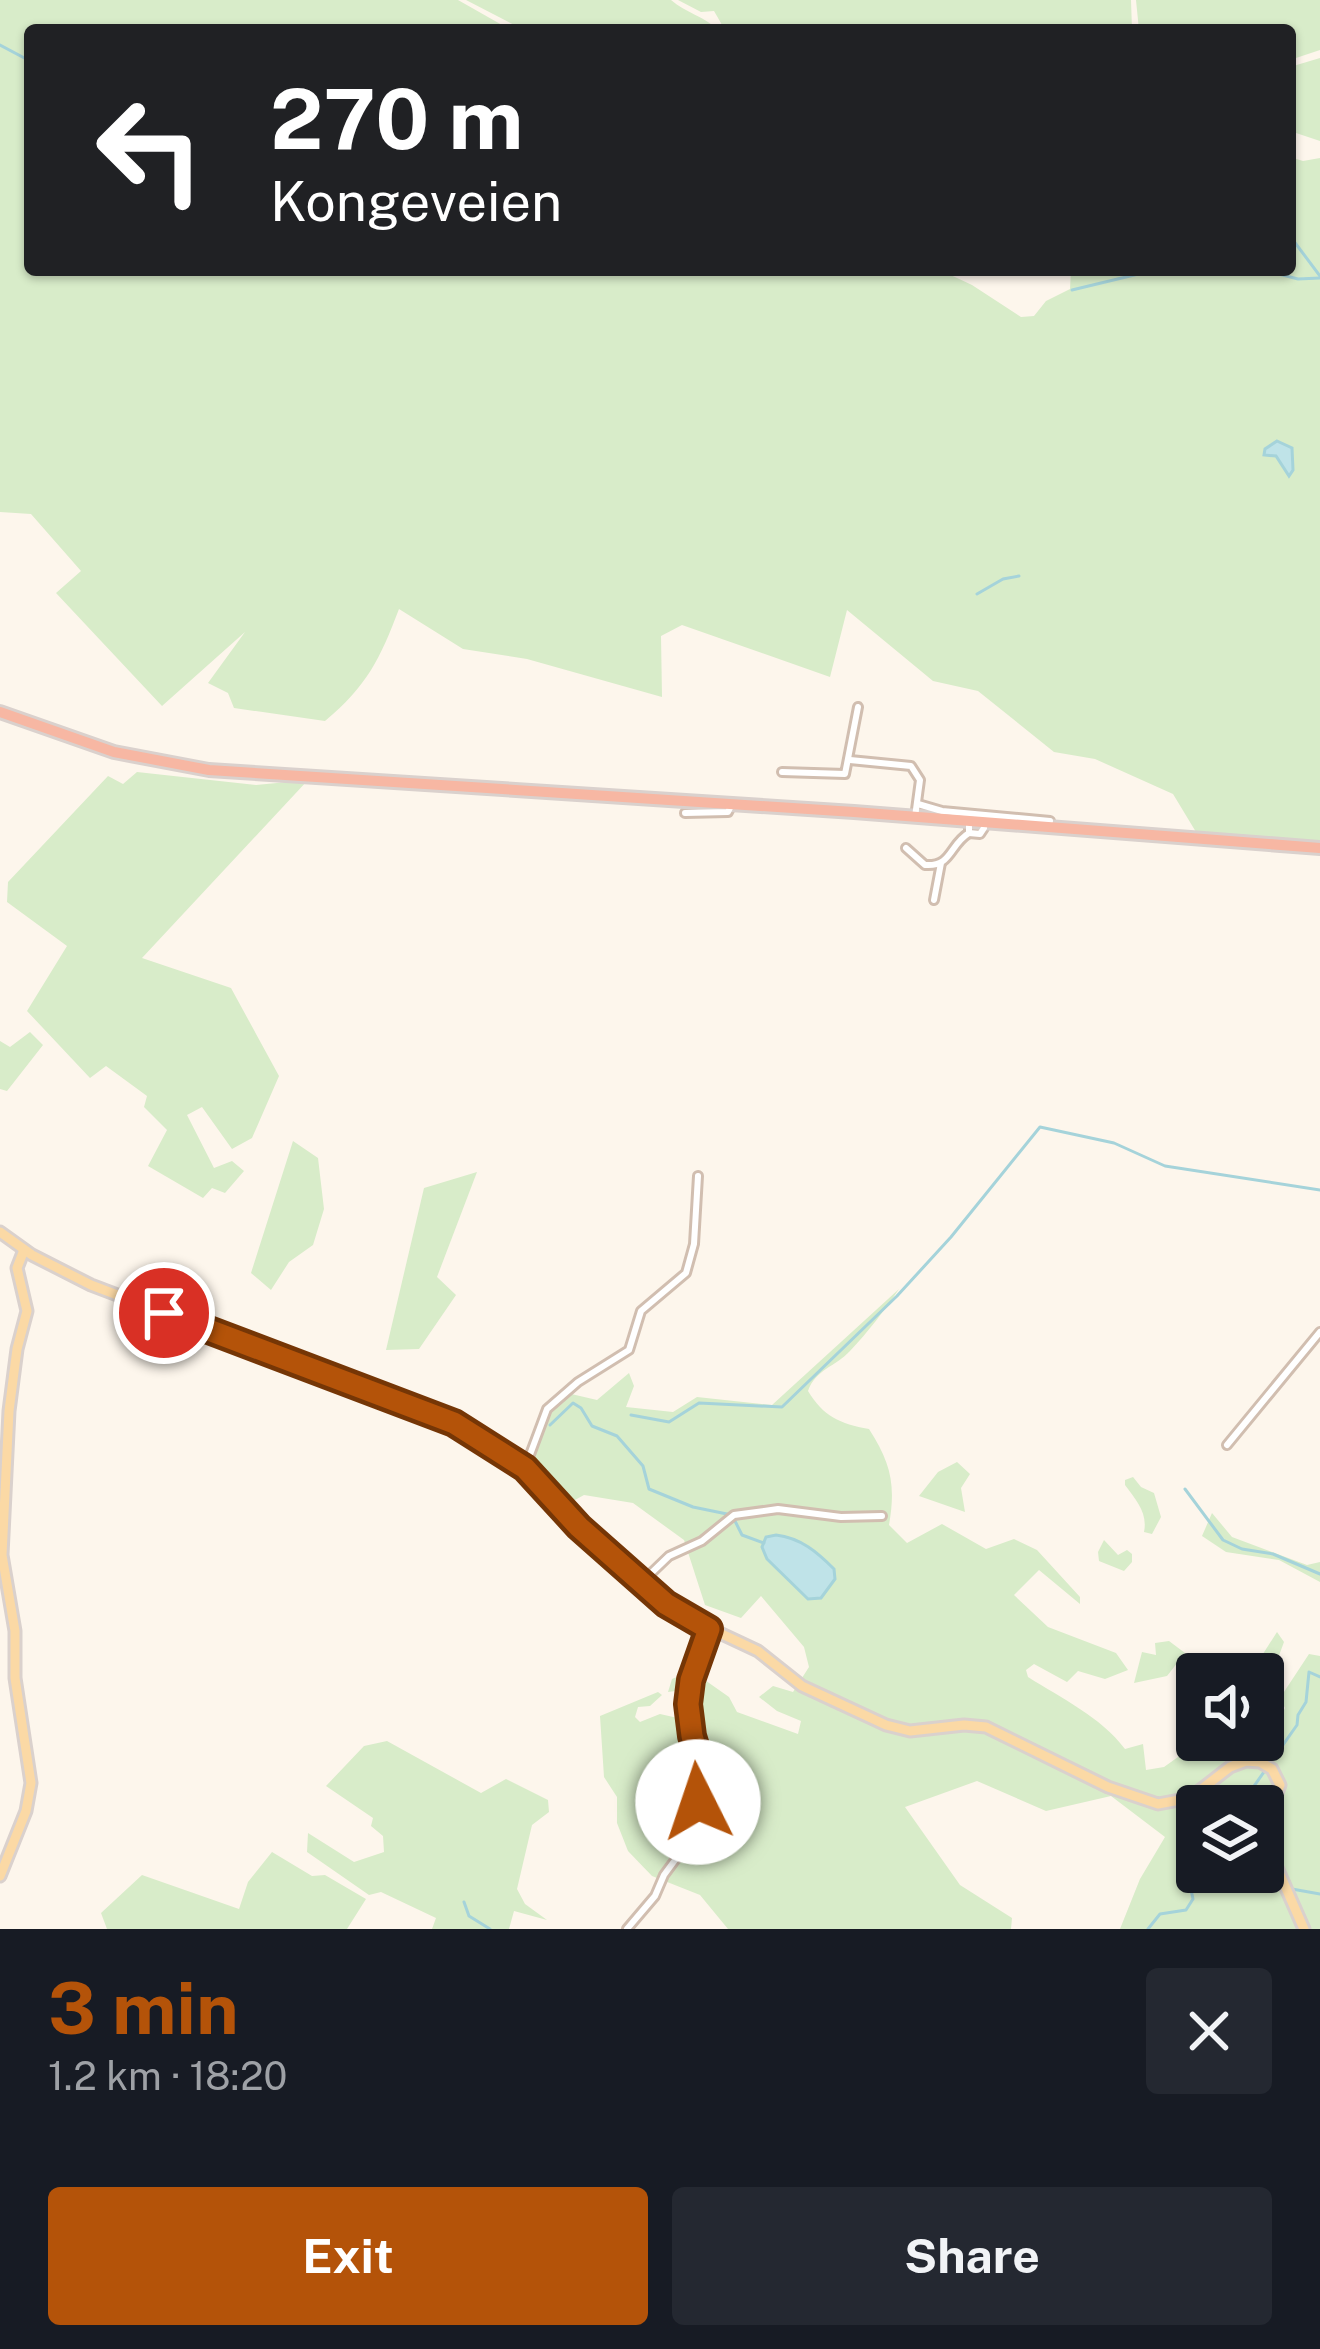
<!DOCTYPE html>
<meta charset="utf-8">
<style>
:root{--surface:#171b24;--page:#242831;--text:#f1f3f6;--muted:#9ea1a6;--accent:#b45309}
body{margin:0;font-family:"Public Sans",sans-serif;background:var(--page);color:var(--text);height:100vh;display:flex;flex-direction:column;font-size:45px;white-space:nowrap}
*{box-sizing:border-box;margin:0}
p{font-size:39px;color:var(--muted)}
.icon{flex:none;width:66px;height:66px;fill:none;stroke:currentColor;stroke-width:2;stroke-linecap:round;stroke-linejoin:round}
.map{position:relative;height:1929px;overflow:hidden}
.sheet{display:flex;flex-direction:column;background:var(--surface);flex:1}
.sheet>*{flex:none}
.guide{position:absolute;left:24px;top:24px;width:1272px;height:252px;border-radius:12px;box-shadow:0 3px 9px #0004;background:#202124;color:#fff;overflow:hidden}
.fabs{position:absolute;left:1176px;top:1653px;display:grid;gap:24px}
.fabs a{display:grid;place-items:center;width:108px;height:108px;border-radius:12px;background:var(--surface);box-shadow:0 3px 9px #0004;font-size:60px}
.pin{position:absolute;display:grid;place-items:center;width:102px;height:102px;color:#fff;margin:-51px;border:6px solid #fff;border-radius:50%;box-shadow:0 3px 12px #0007}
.me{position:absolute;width:132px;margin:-66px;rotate:356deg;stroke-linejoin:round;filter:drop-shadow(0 0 9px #0008)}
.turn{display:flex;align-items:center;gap:42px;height:252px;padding:0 48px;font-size:54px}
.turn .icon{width:156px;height:156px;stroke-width:2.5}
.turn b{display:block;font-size:84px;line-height:102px}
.round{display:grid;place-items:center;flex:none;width:126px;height:126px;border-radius:12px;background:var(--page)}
.headline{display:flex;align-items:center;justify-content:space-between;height:204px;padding:0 48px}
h1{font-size:72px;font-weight:700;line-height:90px;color:var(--accent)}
.button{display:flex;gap:24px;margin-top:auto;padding:24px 48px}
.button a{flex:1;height:138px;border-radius:12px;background:var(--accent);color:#fff;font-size:48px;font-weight:700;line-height:138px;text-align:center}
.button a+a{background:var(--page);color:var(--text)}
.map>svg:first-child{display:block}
.green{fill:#d8ecc9;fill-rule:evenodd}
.water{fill:#bfe3e8;stroke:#a5d3da;stroke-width:3}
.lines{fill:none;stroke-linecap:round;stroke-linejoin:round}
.stream{stroke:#a5d3da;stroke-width:3}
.minor-casing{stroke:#d1beb0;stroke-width:12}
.major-casing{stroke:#dad1cd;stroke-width:15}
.highway-casing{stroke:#dad1cd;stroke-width:16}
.minor{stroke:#fff;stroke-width:6}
.major{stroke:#fbd9a5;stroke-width:9}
.highway{stroke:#f7b7a3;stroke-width:10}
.route-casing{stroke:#753606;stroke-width:30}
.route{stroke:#b45309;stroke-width:21}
</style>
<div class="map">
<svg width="1320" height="1929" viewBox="0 0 1320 1929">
<rect width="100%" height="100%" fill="#fdf6ec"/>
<g class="green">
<path d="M0,0H458L511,30H30V270H940L972,285L1021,317L1034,316L1046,301L1070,289L1071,270H1290V157L1303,161L1320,158V842L1196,832L1173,794L1095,759L1054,752L978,691L933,681L847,610L830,677L682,625L661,636L662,697L527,659L463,649L399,609C380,659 367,686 325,721L234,708L228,693L208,683L245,632L162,706L56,593L81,571L31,514L0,512Z"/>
<path d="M466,0H671C686,13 704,16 718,30H524Z"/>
<polygon points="678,0 1131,0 1132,30 725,30 714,11 701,12"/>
<polygon points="1136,0 1320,0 1320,50 1290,60 1290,30 1139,30"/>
<polygon points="1320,58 1320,141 1290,131 1290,67"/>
<polygon points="137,772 256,785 308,780 142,958 231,988 279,1076 252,1138 232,1149 202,1107 187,1115 214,1168 232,1161 244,1171 225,1193 212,1188 203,1198 148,1166 167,1130 144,1107 147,1096 106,1066 90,1078 27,1011 67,946 7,902 8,882 108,776 123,784"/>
<polygon points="30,1032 43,1045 7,1091 0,1089 0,1041 10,1047"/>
<polygon points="293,1141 318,1158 324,1209 313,1245 289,1262 271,1290 251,1273"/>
<polygon points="477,1172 437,1277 456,1295 419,1349 386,1350 424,1188"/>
<path d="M899,1289C884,1311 868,1332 850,1351C835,1367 816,1369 808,1391C823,1416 840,1424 869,1429C891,1463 896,1485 889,1525L907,1543L942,1524L986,1549L1014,1539L1037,1550L1080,1597V1604L1039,1570L1014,1595L1048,1627L1116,1653L1128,1670L1105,1679L1078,1671L1067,1682L1034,1664L1026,1670L1028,1677C1061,1698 1101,1717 1125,1749L1143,1744L1146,1770L1164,1767L1185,1752L1191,1722L1197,1725V1740H1215L1233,1768L1269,1739L1285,1708L1280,1698L1309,1654L1320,1656V1929H1120L1140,1879L1165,1837L1111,1796L1046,1811L977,1781L905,1807L960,1885L1012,1918L1011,1929H728L700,1895L652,1876L628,1851L617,1823V1797L604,1777L600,1716L658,1692L662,1695L650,1706L638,1707L635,1717L640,1722L660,1714L691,1721L690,1689L668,1692L672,1679L692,1671L729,1697L737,1712L798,1734L801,1721L777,1711L759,1697L773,1686L793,1692L809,1667L804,1647L761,1596L741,1618L705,1605L684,1540L633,1503L584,1495L564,1506L533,1462L548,1411L567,1393L597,1400L629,1373L634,1386L626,1407L673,1412L697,1397L772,1405ZM767,1559L835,1579L808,1599ZM1197,1806H1263V1872H1197Z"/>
<polygon points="957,1462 970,1474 961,1488 965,1512 919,1496 938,1472"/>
<path d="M1133,1477L1141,1487L1154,1493L1161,1517L1152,1534L1144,1532C1148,1513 1136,1500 1125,1485V1480Z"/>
<polygon points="1212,1513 1232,1537 1307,1565 1320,1562 1320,1582 1279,1560 1226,1552 1202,1536"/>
<polygon points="1104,1540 1118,1555 1127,1550 1132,1554 1132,1562 1124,1571 1099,1561 1098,1552"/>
<polygon points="1277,1632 1284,1642 1274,1669 1263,1678 1263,1674 1252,1671"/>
<polygon points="1169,1641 1185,1653 1167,1676 1134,1683 1142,1652 1156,1655 1155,1643"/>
<polygon points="387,1741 481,1793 506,1779 548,1800 549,1812 532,1825 517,1889 525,1904 547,1920 514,1911 509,1929 432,1929 436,1918 381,1892 369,1895 307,1852 308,1833 354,1862 384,1852 383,1836 371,1826 373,1818 326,1786 364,1746"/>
<polygon points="272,1852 312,1876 325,1875 366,1899 347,1929 107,1929 101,1913 142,1875 239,1909 248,1882"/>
</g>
<g class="water">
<polygon points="1277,441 1292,448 1293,470 1289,476 1276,456 1264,455 1265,449"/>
<path d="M776,1535C801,1538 817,1552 834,1569L835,1579L821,1598L808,1599L767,1559L762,1547L766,1537Z"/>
</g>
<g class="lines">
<g class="stream">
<polyline points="0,45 30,61"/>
<polyline points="1290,236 1320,276"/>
<polyline points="1263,270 1298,279 1320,278"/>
<polyline points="1072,290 1155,270"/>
<polyline points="977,594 1003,579 1019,576"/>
<polyline points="631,1415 669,1422 699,1403 782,1407 897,1296 951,1237 1040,1127 1114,1143 1165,1166 1320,1190"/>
<polyline points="550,1425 573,1403 581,1408 592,1426 617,1436 643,1466 649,1489 693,1507 727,1514"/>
<polyline points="1185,1489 1223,1540 1242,1549 1273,1554 1320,1574"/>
<polyline points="734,1519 742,1535 764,1543"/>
<polyline points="1240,1806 1297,1725 1298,1715 1306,1702 1309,1672 1320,1677"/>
<polyline points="1201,1872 1255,1877 1280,1886"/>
<polyline points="1292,1889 1320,1894"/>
<polyline points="464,1902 469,1916 490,1929"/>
<polyline points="1148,1929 1160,1914 1186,1910 1193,1899 1187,1870 1197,1859"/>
</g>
<defs>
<g id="minor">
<polyline points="850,760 911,766 920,780 915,817"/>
<polyline points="782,772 845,774 858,707"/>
<polyline points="918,804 942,811 1050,821"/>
<polyline points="685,813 728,812 732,804"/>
<polyline points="969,833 980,834 984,828"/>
<path d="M906,848L925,865C952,867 949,845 969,833V821"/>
<polyline points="934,900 941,863"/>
<polyline points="1227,1445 1320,1332"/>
<polyline points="525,1468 547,1409 578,1382 629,1350 641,1311 686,1273 694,1244 698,1176"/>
<polyline points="642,1582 669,1556 702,1541 734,1515 778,1509 841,1517 882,1516"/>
<path d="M627,1929L655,1896L664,1875L678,1856L677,1818L707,1789C706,1775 699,1765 695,1752C683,1707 692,1671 709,1629"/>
</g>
<g id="major">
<polyline points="0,1232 32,1255 91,1285 454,1423 533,1475 579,1527 677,1613 758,1651 802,1686 886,1725 910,1731 964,1725 986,1727 1108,1787 1158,1804 1190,1798 1230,1767 1246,1761 1260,1762 1272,1769 1280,1785 1263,1830"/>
<polyline points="1263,1836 1304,1929"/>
<polyline points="0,1876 26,1811 31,1783 15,1678 15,1631 2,1555 9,1411 17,1349 27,1311 17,1268 24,1250"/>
</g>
<polyline id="highway" points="0,712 114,752 209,770 854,812 1320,848"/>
</defs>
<use href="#minor" class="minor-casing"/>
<use href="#major" class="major-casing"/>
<use href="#highway" class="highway-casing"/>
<use href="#minor" class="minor"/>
<use href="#major" class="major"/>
<use href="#highway" class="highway"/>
</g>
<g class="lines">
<defs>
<polyline id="route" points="164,1313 454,1423 525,1468 579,1527 666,1604 709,1629 691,1680 688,1704 692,1736 707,1786 698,1802"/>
</defs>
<use href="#route" class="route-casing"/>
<use href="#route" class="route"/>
</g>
</svg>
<div class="fabs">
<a><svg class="icon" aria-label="sound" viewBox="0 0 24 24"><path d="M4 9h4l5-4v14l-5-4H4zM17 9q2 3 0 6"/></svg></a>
<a><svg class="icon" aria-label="layers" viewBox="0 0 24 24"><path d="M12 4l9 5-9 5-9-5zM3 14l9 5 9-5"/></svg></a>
</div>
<div class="pin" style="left:164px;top:1313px;background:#d93025"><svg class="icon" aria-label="arrive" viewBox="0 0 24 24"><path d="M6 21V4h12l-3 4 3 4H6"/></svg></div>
<svg class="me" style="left:698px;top:1802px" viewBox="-20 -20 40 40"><circle r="19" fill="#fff"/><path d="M0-13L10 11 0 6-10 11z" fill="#b45309"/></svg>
<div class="guide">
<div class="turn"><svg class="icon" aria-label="left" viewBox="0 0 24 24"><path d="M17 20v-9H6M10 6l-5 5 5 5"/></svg><div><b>270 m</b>Kongeveien</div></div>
</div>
</div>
<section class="sheet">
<div class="headline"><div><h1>3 min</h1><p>1.2 km · 18:20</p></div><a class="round"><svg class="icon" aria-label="close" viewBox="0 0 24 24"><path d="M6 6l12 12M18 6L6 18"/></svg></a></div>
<div class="button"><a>Exit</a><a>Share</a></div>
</section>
